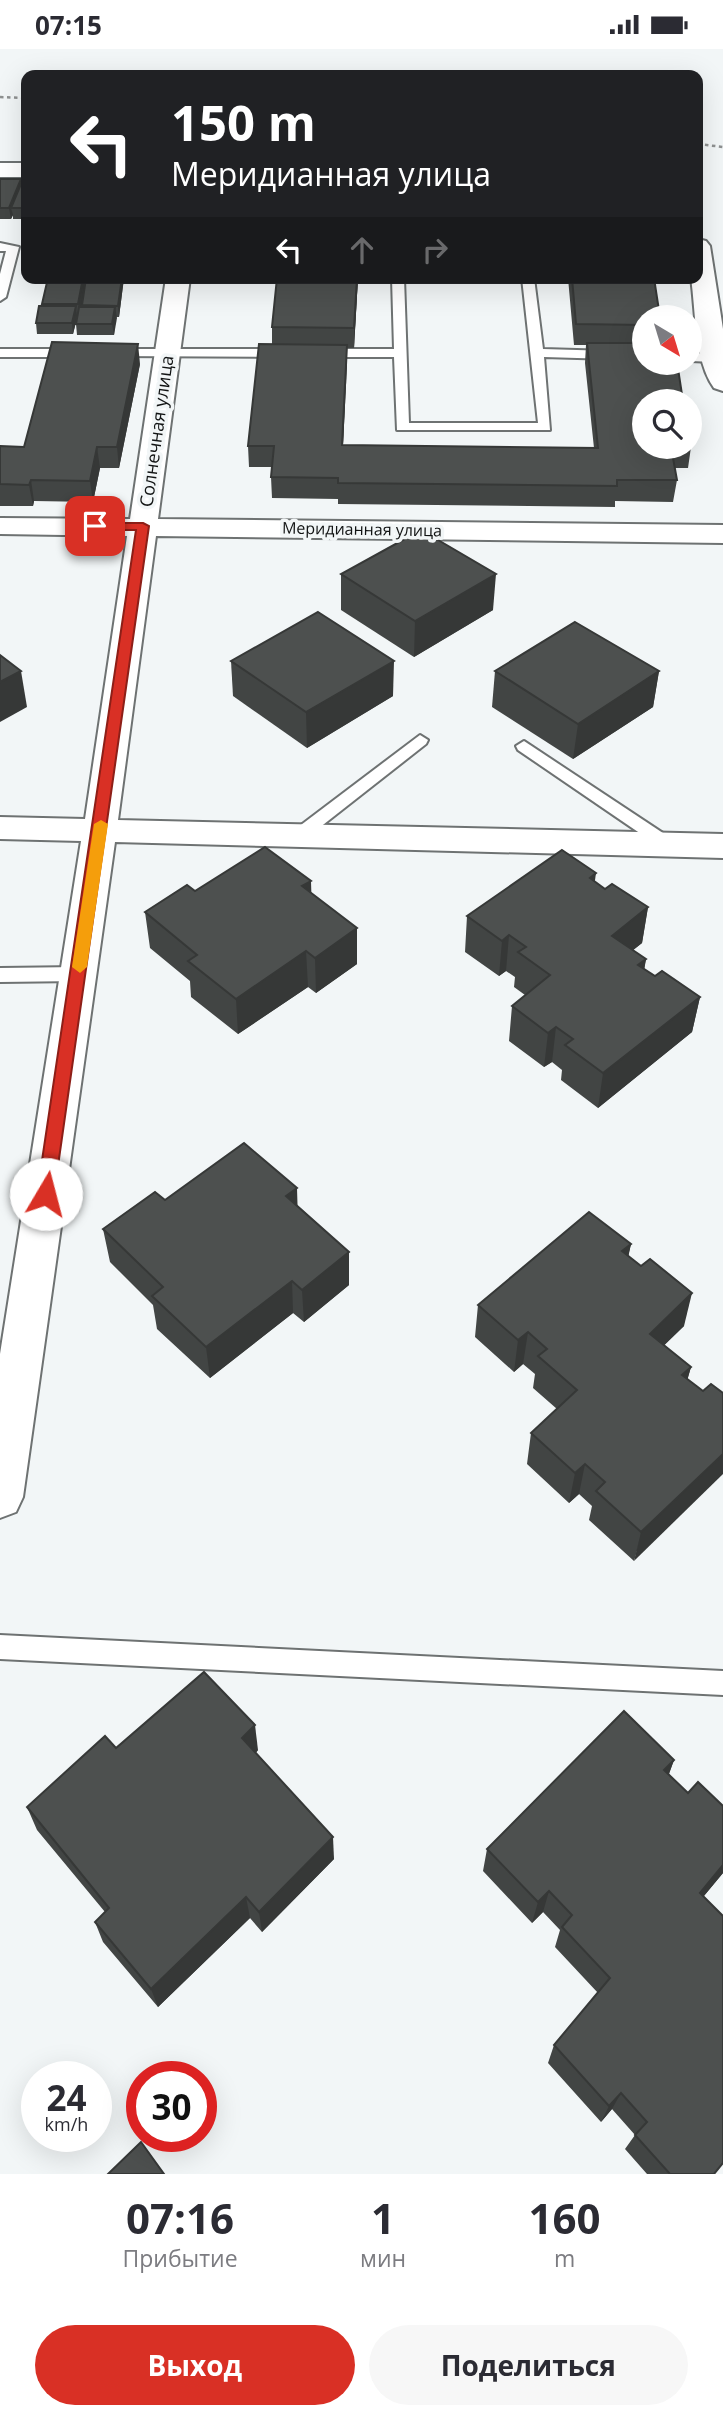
<!DOCTYPE html>
<html lang="ru">
<meta charset="utf-8">
<style>
:root{--surface:#fff;--page:#f7f7f7;--text:#2b2b33;--muted:#7c7c81;--accent:#d93025}
body{margin:0;font-family:"Open Sans",sans-serif;background:var(--page);color:var(--text);height:100vh;display:flex;flex-direction:column;font-size:26px;white-space:nowrap}
*{box-sizing:border-box;margin:0}
p{font-size:23px;color:var(--muted)}
.icon{flex:none;width:38px;height:38px;fill:none;stroke:currentColor;stroke-width:2;stroke-linecap:round;stroke-linejoin:round}
.map{position:relative;height:2125px;overflow:hidden}
.sheet{display:flex;flex-direction:column;background:var(--surface);flex:1}
.sheet>*{flex:none}
.top-card{position:absolute;left:21px;top:21px;width:682px;height:214px;border-radius:14px;box-shadow:0 7px 28px #0002;background:#202124;color:#fff;overflow:hidden}
.needle{width:46px;rotate:142deg}
.fabs{position:absolute;left:632px;top:256px;display:grid;gap:14px}
.fabs a{display:grid;place-items:center;width:70px;height:70px;border-radius:50%;background:var(--surface);box-shadow:0 7px 28px #0002;font-size:35px}
.speed{position:absolute;left:21px;top:2012px;display:flex;gap:14px;font-size:35px;font-weight:700;text-align:center}
.speed>*{display:grid;place-content:center;width:91px;height:91px;border-radius:50%;background:var(--surface);box-shadow:0 7px 28px #0002;line-height:1}
.speed small{font-size:18px;font-weight:400}
.speed .limit{border:10px solid #d22;background:#fff;color:#111}
.pin{position:absolute;display:grid;place-items:center;width:60px;height:60px;color:#fff;margin:-30px;border-radius:14px;box-shadow:0 4px 10px #0006}
.me{position:absolute;width:77px;margin:-38px;rotate:8deg;stroke-linejoin:round;filter:drop-shadow(0 0 5px #0008)}
.turn{display:flex;align-items:center;gap:24px;height:147px;padding:0 35px;font-size:32px}
.turn .icon{width:91px;height:91px;stroke-width:2.5}
.turn b{display:block;font-size:49px;line-height:60px}
.lanes{display:flex;align-items:center;height:66px;padding:0 35px;background:#0003;justify-content:center;gap:35px;direction:ltr}
.lanes .off{opacity:.35}
.eta{display:flex;justify-content:space-evenly;align-items:center;height:119px;text-align:center}
.eta b{font-size:42px;font-weight:700;line-height:49px}
.action{display:flex;gap:14px;margin-top:auto;padding:14px 35px}
.action a{flex:1;height:80px;border-radius:42px;background:var(--accent);color:#fff;font-size:28px;font-weight:700;line-height:80px;text-align:center}
.action a+a{background:var(--page);color:var(--text)}
.status{display:flex;justify-content:space-between;align-items:center;height:49px;padding:0 35px;background:var(--surface);direction:ltr}
.status svg{height:19px;fill:currentColor}
.map>svg:first-child{display:block}
.lines{fill:none;stroke-linecap:round;stroke-linejoin:round}
.service-casing{stroke:#6e7272;stroke-width:4}
.minor-casing{stroke:#6e7272;stroke-width:4}
.path{stroke:#8e9191;stroke-width:2.5;stroke-dasharray:3.5 3.5;stroke-linecap:butt}
.service{fill:#fff;fill-rule:evenodd}
.minor{fill:#fff;fill-rule:evenodd}
.wall{fill:#424544}
.shaded-wall{fill:#363837}
.building{fill:#4d504f;stroke:#363837;stroke-width:2}
.route{fill:#d93025;stroke:#8d1f18;stroke-width:2}
.slow{fill:#f59e0b}
.labels{text-anchor:middle;dominant-baseline:central;stroke-width:7;stroke-linejoin:round;paint-order:stroke}
.far-street-label{font-size:16px;fill:#111313;stroke:#f2f6f7}
.street-label{font-size:18px;fill:#111313;stroke:#f2f6f7}
</style>
<div class="status"><b>07:15</b><svg viewBox="0 0 49 12"><path d="M0 12V9h3v3zM5 12V6h3v6zM10 12V3h3v9zM15 12V0h3v12zM26 1h20v11H26zM47 4h2v5h-2z"/></svg></div>
<div class="map">
<svg width="723" height="2125" viewBox="0 0 723 2125">
<rect width="100%" height="100%" fill="#f2f6f7"/>
<g class="lines">
<defs>
<g id="service">
<polygon points="0,194 19,198 6,248 0,252 0,225 6,202 0,202"/>
<polygon points="392,229 404,229 409,374 538,374 522,229 534,229 543,300 644,303 644,311 544,308 550,381 397,381 394,308 322,308 316,304 322,300 394,300"/>
<polygon points="0,300 75,300 81,304 75,308 0,308"/>
<polygon points="115,300 285,300 291,304 285,308 111,307 109,304"/>
<polygon points="690,304 715,305 721,309 715,313 690,312"/>
<polygon points="420,686 428,691 426,695 305,790 293,790 291,786 293,782"/>
<polygon points="524,692 675,792 677,796 675,800 663,800 518,701 516,697"/>
<polygon points="79,918 88,925 79,932 0,933 0,919"/>
<polygon points="0,1586 723,1622 723,1646 0,1610"/>
</g>
<g id="minor">
<rect x="0" y="114" width="26" height="14"/>
<path d="M698,190L706,192L710,197L723,280V342L714,339C694,311 696,263 691,229H698Z"/>
<polygon points="166,229 190,229 158,470 723,476 723,494 156,487 118,771 723,785 723,809 115,793 23,1448 16,1463 0,1469 0,1305 81,792 0,790 0,768 85,770 127,487 0,485 0,469 130,470"/>
</g>
</defs>
<use href="#service" class="service-casing"/>
<use href="#minor" class="minor-casing"/>
<g class="path">
<polyline points="0,48 26,49"/>
<polyline points="698,95 723,98"/>
</g>
<use href="#service" class="service"/>
<use href="#minor" class="minor"/>
</g>
<g class="wall">
<polygon points="0,130 21,130 21,134 26,131 26,170 13,170 13,166 11,170 0,170"/>
<polygon points="48,229 124,229 119,268 116,268 114,286 77,286 76,275 78,266 73,285 37,285 36,274 43,257"/>
<polygon points="277,229 358,229 354,299 347,299 343,396 594,399 585,314 586,296 574,296 568,229 654,229 644,268 644,313 691,398 688,419 675,419 677,431 673,453 615,452 615,458 338,455 338,450 272,449 271,428 272,418 249,418 248,397 272,295 272,278"/>
<polygon points="140,315 119,419 100,419 93,453 34,452 33,457 0,457 0,397 24,398"/>
<polygon points="341,525 493,561 414,608 341,561"/>
<polygon points="231,612 393,647 307,699 233,647"/>
<polygon points="495,622 659,622 653,658 573,710 492,658"/>
<polygon points="311,832 311,844 357,915 316,944 308,938 238,985 191,948 190,932 150,899 145,863 195,842"/>
<polygon points="595,833 605,840 648,858 642,894 633,901 646,910 644,920 655,927 700,948 692,983 598,1059 561,1031 562,1021 552,1013 544,1018 509,992 512,957 525,946 514,938 515,928 506,922 499,927 465,903 467,867"/>
<polygon points="165,1151 298,1157 349,1203 349,1236 304,1273 293,1264 210,1329 157,1280 153,1256 110,1213 103,1180"/>
<polygon points="631,1195 628,1207 684,1277 664,1296 691,1318 634,1512 589,1471 592,1457 579,1445 569,1454 527,1415 531,1384 557,1360 533,1339 535,1325 523,1315 514,1323 475,1288 478,1256"/>
<polygon points="116,1699 258,1701 256,1704 334,1810 262,1883 250,1869 158,1958 103,1893 95,1873 105,1863 37,1781 27,1758"/>
<polygon points="674,1711 669,1725 723,1824 703,1848 714,2125 647,2125 625,2100 635,2086 612,2060 601,2073 548,2014 554,1996 598,1944 555,1898 560,1881 543,1863 532,1874 483,1822 487,1800"/>
</g>
<g class="shaded-wall">
<polygon points="21,130 22,141 11,159 13,166 11,170 9,159"/>
<polygon points="83,229 87,229 80,266 78,255"/>
<polygon points="122,229 124,229 119,268 118,257"/>
<polygon points="357,229 358,229 354,299 354,279"/>
<polygon points="76,257 77,268 73,285 72,274"/>
<polygon points="115,258 117,269 114,286 112,275"/>
<polygon points="138,295 140,315 119,419 117,398"/>
<polygon points="347,296 347,316 342,417 342,396"/>
<polygon points="97,398 100,419 93,453 90,432"/>
<polygon points="31,431 34,452 33,457 29,436"/>
<polygon points="496,525 493,561 414,608 415,572"/>
<polygon points="394,612 393,647 307,699 306,663"/>
<polygon points="21,622 27,658 0,673 0,633"/>
<polygon points="659,622 653,658 573,710 578,675"/>
<polygon points="596,824 591,860 590,829"/>
<polygon points="311,832 312,867 302,837"/>
<polygon points="648,858 642,894 607,922 612,887"/>
<polygon points="357,879 357,915 316,944 315,909"/>
<polygon points="509,886 506,922 499,927 502,892"/>
<polygon points="306,902 308,938 238,985 236,950"/>
<polygon points="646,910 640,946 638,916"/>
<polygon points="700,948 692,983 598,1059 603,1024"/>
<polygon points="556,978 552,1013 544,1018 548,984"/>
<polygon points="297,1139 298,1172 286,1147"/>
<polygon points="631,1195 624,1228 622,1202"/>
<polygon points="349,1203 349,1236 304,1273 302,1241"/>
<polygon points="292,1232 293,1264 210,1329 206,1298"/>
<polygon points="692,1244 684,1277 643,1317 650,1285"/>
<polygon points="528,1283 523,1315 514,1323 518,1291"/>
<polygon points="691,1318 682,1349 682,1326"/>
<polygon points="723,1405 723,1425 634,1512 641,1483"/>
<polygon points="585,1415 579,1445 569,1454 575,1424"/>
<polygon points="255,1676 258,1701 246,1713 242,1689"/>
<polygon points="674,1711 665,1735 664,1721"/>
<polygon points="333,1788 334,1810 262,1883 259,1863"/>
<polygon points="723,1816 723,1824 689,1865 700,1844"/>
<polygon points="549,1842 543,1863 532,1874 538,1853"/>
<polygon points="246,1848 250,1869 158,1958 151,1940"/>
<polygon points="621,2044 612,2060 601,2073 609,2057"/>
</g>
<g class="building">
<polygon points="0,130 21,130 9,159 0,159"/>
<polygon points="23,130 26,131 26,159 11,159"/>
<polygon points="48,229 83,229 78,255 42,255"/>
<polygon points="86,229 122,229 118,257 82,256"/>
<polygon points="277,229 357,229 354,279 272,278"/>
<polygon points="572,229 654,229 660,268 644,268 644,276 576,275"/>
<polygon points="39,257 76,257 72,274 36,274"/>
<polygon points="79,258 115,258 112,275 76,275"/>
<polygon points="52,293 138,295 117,398 97,398 90,432 31,431 29,436 0,435 0,397 24,398"/>
<polygon points="587,294 644,294 644,313 677,313 683,352 644,352 644,397 690,397 690,387 691,398 671,398 677,431 617,431 617,437 338,434 338,429 271,428 274,397 248,397 259,295 347,296 342,396 598,399"/>
<polygon points="421,481 496,525 415,572 341,525"/>
<polygon points="318,563 394,612 306,663 231,612"/>
<polygon points="575,573 659,622 578,675 495,622"/>
<polygon points="0,606 21,622 0,633"/>
<polygon points="265,798 311,832 302,837 357,879 315,909 306,902 236,950 188,912 197,906 145,863 187,836 195,842"/>
<polygon points="562,801 596,824 590,829 605,840 612,835 648,858 612,887 646,910 638,916 655,927 662,922 700,948 603,1024 565,996 573,990 556,978 548,984 512,957 550,926 518,903 526,898 509,886 502,892 467,867"/>
<polygon points="244,1094 297,1139 286,1147 349,1203 302,1241 292,1232 206,1298 152,1247 163,1238 103,1180 155,1143 165,1151"/>
<polygon points="589,1163 631,1195 622,1202 641,1217 650,1210 692,1244 650,1285 691,1318 682,1326 703,1342 711,1335 723,1344 723,1405 641,1483 596,1442 605,1433 585,1415 575,1424 531,1384 577,1341 538,1307 547,1300 528,1283 518,1291 478,1256"/>
<polygon points="204,1623 255,1676 242,1689 333,1788 259,1863 246,1848 151,1940 95,1873 109,1859 27,1758 105,1687 116,1699"/>
<polygon points="624,1662 674,1711 664,1721 688,1744 698,1733 723,1757 723,1816 700,1844 723,1867 723,2114 714,2125 670,2125 635,2086 647,2073 621,2044 609,2057 554,1996 610,1929 562,1878 572,1866 549,1842 538,1853 487,1800"/>
<polygon points="141,2093 164,2125 108,2125"/>
</g>
<polygon class="route" points="143,474 149,477 54,1145 46,1152 37,1145 136,481 95,481 89,477 95,474"/>
<polygon class="slow" points="101,771 108,775 87,918 80,924 72,918 94,775"/>
<g class="labels">
<g class="far-street-label">
<text transform="translate(362 480) rotate(1)">Меридианная улица</text>
</g>
<g class="street-label">
<text transform="translate(156 382) rotate(-82)">Солнечная улица</text>
</g>
</g>
</svg>
<div class="fabs">
<a><svg class="needle" viewBox="-14 -14 28 28"><path d="M0-13l5 13h-10z" fill="#e53935"/><path d="M0 13l5-13h-10z" fill="#7c7c81"/></svg></a>
<a><svg class="icon" aria-label="search" viewBox="0 0 24 24"><circle cx="10" cy="10" r="6"/><path d="M15 15l6 6"/></svg></a>
</div>
<div class="speed"><div>24<small>km/h</small></div><div class="limit">30</div></div>
<div class="pin" style="left:95px;top:477px;background:#d93025"><svg class="icon" aria-label="arrive" viewBox="0 0 24 24"><path d="M6 21V4h12l-3 4 3 4H6"/></svg></div>
<svg class="me" style="left:46px;top:1145px" viewBox="-20 -20 40 40"><circle r="19" fill="#fff"/><path d="M0-13L10 11 0 6-10 11z" fill="#d93025"/></svg>
<div class="top-card">
<div class="turn"><svg class="icon" aria-label="left" viewBox="0 0 24 24"><path d="M17 20v-9H6M10 6l-5 5 5 5"/></svg><div><b>150 m</b>Меридианная улица</div></div>
<div class="lanes"><svg class="icon" aria-label="left" viewBox="0 0 24 24"><path d="M17 20v-9H6M10 6l-5 5 5 5"/></svg><svg class="icon off" aria-label="ahead" viewBox="0 0 24 24"><path d="M12 20V5M6 11l6-6 6 6"/></svg><svg class="icon off" aria-label="right" viewBox="0 0 24 24"><path d="M7 20v-9h11M14 6l5 5-5 5"/></svg></div>
</div>
</div>
<section class="sheet">
<div class="eta">
<div><b>07:16</b><p>Прибытие</p></div>
<div><b>1</b><p>мин</p></div>
<div><b>160</b><p>m</p></div>
</div>
<div class="action"><a>Выход</a><a>Поделиться</a></div>
</section>
